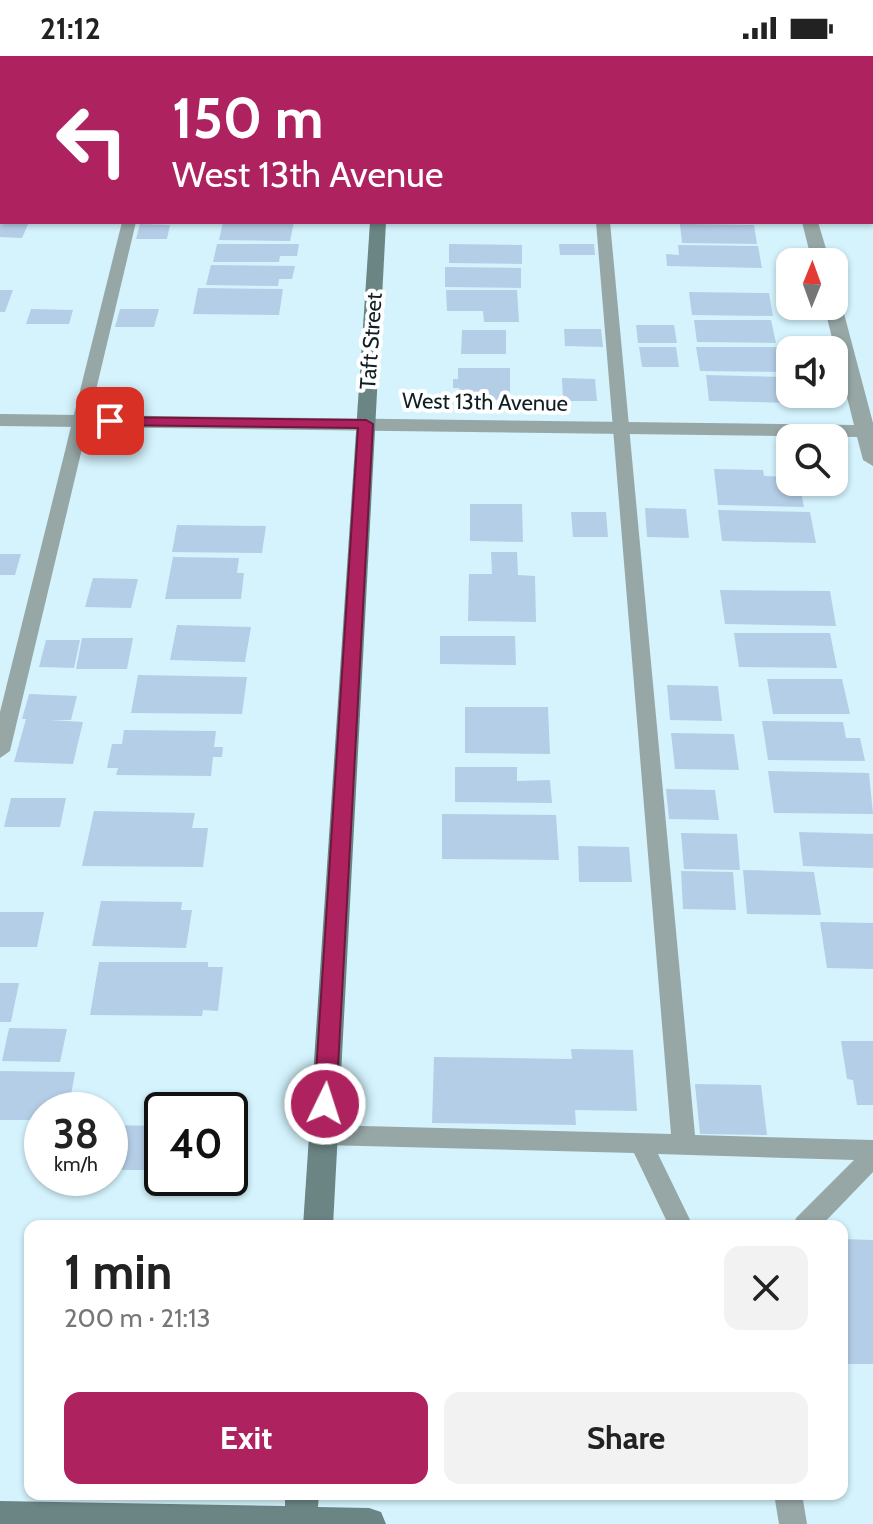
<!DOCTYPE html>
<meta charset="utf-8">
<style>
:root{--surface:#fff;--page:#f2f2f2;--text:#222;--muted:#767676;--accent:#ae225f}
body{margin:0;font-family:Cabin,sans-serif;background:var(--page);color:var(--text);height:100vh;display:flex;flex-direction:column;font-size:30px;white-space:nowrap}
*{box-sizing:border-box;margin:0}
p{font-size:26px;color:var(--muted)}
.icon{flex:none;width:44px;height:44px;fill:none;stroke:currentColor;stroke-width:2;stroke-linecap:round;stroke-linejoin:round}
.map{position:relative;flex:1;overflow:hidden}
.drawer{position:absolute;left:24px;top:1164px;width:824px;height:280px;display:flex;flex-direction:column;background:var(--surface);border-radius:16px;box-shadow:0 2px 6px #0004}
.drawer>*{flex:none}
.banner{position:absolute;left:0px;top:0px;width:874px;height:168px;box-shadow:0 2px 6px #0004;background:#ae225f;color:#fff;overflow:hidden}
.needle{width:52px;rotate:1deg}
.controls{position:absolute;left:776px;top:192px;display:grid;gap:16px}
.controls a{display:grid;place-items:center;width:72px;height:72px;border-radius:16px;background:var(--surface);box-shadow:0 2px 6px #0004;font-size:40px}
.speed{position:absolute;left:24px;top:1036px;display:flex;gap:16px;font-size:40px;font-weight:700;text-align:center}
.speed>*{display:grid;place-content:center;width:104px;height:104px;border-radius:50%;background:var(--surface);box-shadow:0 2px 6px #0004;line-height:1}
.speed small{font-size:20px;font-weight:400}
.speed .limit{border:4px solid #111;border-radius:12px;background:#fff;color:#111}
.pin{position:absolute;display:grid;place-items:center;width:68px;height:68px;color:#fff;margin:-34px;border-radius:16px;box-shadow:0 4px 12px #0006}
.me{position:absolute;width:88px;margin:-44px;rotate:4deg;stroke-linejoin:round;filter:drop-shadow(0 0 6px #0008)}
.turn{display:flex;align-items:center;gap:28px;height:168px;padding:0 40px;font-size:36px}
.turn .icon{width:104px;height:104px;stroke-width:2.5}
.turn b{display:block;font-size:56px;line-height:68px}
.round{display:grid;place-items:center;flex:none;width:84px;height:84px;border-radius:16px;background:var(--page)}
.headline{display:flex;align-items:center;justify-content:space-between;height:136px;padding:0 40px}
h1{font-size:48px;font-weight:700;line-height:60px}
.cta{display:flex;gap:16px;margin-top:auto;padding:16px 40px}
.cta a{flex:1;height:92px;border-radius:16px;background:var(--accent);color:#fff;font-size:32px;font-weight:700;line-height:92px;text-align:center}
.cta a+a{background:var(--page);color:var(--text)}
.status{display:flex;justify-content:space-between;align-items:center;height:56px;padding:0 40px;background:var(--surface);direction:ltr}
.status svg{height:22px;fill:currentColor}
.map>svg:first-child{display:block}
.building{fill:#b5cee7}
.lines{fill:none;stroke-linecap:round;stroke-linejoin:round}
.lane{fill:#96a7a6;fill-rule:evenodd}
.street{fill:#96a7a6;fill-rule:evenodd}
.secondary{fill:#6b8584;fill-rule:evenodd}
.route{fill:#ae225f;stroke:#71163e;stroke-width:2}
.labels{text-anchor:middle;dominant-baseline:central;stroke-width:8;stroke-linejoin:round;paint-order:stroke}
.street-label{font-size:22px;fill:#101f23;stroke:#fff}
</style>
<div class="status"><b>21:12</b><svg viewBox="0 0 49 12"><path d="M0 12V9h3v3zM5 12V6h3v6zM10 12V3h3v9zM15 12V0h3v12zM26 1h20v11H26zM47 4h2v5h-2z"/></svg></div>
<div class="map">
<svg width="873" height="1468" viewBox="0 0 873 1468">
<rect width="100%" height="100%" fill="#d4f3fd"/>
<g class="building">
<polygon points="0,166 29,166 22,182 0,181"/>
<polygon points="223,166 294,166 290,185 219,184"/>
<polygon points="140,168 170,169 167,183 136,183"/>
<polygon points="680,168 754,169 757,188 682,187"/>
<polygon points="217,188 299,188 297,200 280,200 279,206 213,206"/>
<polygon points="449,188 522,189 522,208 449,207"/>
<polygon points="559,188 594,188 595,199 560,199"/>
<polygon points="678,189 758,190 762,212 667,210 666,198 679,199"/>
<polygon points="211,209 295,210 292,223 279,223 278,230 206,229"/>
<polygon points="445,211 521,212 521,232 445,231"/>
<polygon points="198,232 283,233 279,259 193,258"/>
<polygon points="0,234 13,234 5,256 0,256"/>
<polygon points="446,234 517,234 519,266 484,266 483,255 447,255"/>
<polygon points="689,236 769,237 773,260 692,259"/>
<polygon points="31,253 73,254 69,268 26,268"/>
<polygon points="120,253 159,253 154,271 115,271"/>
<polygon points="694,264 771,264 776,287 697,286"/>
<polygon points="636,269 674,269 677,287 638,287"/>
<polygon points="564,273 601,273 603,291 565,290"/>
<polygon points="462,274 506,274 506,298 461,298"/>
<polygon points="639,291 676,291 679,311 642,311"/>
<polygon points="696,291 780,291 785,316 700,315"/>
<polygon points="458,312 510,312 510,344 458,343 459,332 453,332 453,323 458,323"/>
<polygon points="706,319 786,321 790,347 709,345"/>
<polygon points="562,322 595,323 597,345 563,345"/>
<polygon points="714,413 763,414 764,420 790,421 790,426 799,426 804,451 718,449"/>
<polygon points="470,448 522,448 523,486 470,485"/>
<polygon points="645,452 686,453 689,482 647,481"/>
<polygon points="718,454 810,456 816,487 722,485"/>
<polygon points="571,456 606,456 608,481 573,481"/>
<polygon points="177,469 266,470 262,497 172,496"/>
<polygon points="491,496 517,496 518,519 535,520 536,566 468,565 469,518 492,518"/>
<polygon points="0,498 21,498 15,519 0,519"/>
<polygon points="173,501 239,502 237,517 244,517 241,543 165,543"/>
<polygon points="93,522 138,523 131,552 85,551"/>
<polygon points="720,534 830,535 836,570 725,568"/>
<polygon points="177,569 251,571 245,606 170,604"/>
<polygon points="734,577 830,577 837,612 739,611"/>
<polygon points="440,580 515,580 516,609 440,608"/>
<polygon points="82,582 133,582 127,613 76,613"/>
<polygon points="46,584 80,584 74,612 39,611"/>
<polygon points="138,619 247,621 242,658 131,657"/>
<polygon points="767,623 842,623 850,658 773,658"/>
<polygon points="667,629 718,630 722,665 670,664"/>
<polygon points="29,638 77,640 71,664 50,664 83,666 73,708 14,706 26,663 22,663"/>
<polygon points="465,651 548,651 550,698 465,697"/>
<polygon points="762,665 843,666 846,682 860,682 865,705 768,704"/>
<polygon points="124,674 216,675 214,691 223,691 222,701 213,701 211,720 116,719 118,712 107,712 112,688 122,688"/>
<polygon points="671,677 734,678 739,714 675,713"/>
<polygon points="455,711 517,711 517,725 550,724 552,747 455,746"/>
<polygon points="768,715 869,717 873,758 774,757"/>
<polygon points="666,733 715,734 719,764 669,763"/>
<polygon points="11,742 66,742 60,771 4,771"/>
<polygon points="94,755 195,757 192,772 208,772 203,811 82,810"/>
<polygon points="442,758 556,759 559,804 442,803"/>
<polygon points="799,776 873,778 873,812 803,810"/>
<polygon points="681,777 737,778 740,814 684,813"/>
<polygon points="578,790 629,791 632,826 579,826"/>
<polygon points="743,814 814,816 821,859 747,858"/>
<polygon points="681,815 733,816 736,854 683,853"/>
<polygon points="101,845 182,846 181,854 192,854 186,892 92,890"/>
<polygon points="0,856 44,856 37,891 0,891"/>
<polygon points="820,866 873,867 873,913 827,912"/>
<polygon points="99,906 208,906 208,911 223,911 218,955 203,954 202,960 90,959"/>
<polygon points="0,927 19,927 11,966 0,966"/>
<polygon points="9,972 67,973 60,1006 2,1005"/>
<polygon points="841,985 873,985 873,1049 857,1049 853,1024 847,1023"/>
<polygon points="571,993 633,994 637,1055 575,1054 576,1069 432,1067 434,1001 572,1003"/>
<polygon points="0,1015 75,1016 71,1039 64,1039 61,1054 42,1054 42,1064 0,1064"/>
<polygon points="695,1028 761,1029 767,1079 700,1078"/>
<polygon points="110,1069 162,1070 162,1114 110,1114"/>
<polygon points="842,1183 873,1184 873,1308 842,1308"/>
</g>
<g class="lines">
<g class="lane">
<rect x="583" y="0" width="12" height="2"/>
<polygon points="122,166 136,166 10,695 0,702 0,656"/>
<polygon points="596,166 610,166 695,1079 873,1084 873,1116 821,1170 793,1170 796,1162 854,1104 658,1098 693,1170 669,1170 634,1097 323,1089 315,1086 311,1079 315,1072 323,1069 671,1078"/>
<polygon points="774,1438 802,1438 807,1468 779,1468"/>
</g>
<g class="street">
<rect x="0" y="56" width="2" height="10"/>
<rect x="872" y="65" width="1" height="10"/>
<polygon points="802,166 818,166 830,206 812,206"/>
<polygon points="834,245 842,250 873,367 873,410 863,404 857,381 0,370 0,358 854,369 824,250 834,250"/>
</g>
<g class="secondary">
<polygon points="370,166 386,166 333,1170 303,1170"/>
<polygon points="285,1438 319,1438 318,1451 369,1452 381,1456 386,1468 0,1468 0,1445 285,1450"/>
</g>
</g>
<polygon class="route" points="110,361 366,364 373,368 336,1048 333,1054 325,1057 317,1054 314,1048 358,372 105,369 103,365"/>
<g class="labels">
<g class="street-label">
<text transform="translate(371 285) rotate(-86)">Taft Street</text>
<text transform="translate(485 346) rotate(1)">West 13th Avenue</text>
</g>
</g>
</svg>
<div class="controls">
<a><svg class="needle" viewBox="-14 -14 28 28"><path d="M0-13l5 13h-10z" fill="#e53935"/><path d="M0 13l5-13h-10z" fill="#767676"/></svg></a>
<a><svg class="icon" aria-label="sound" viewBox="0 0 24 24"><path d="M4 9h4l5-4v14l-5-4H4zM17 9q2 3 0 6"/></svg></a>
<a><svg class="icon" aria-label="search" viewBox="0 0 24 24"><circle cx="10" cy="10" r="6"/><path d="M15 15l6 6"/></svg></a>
</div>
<div class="speed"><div>38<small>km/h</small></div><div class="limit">40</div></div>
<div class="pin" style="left:110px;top:365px;background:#d93025"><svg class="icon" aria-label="arrive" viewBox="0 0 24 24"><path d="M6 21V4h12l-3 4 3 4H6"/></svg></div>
<svg class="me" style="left:325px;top:1048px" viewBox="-20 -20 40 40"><circle r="17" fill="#ae225f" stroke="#fff" stroke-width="3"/><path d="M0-11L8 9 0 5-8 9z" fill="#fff"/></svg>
<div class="banner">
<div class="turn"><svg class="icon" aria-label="left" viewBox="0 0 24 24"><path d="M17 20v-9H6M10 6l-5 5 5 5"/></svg><div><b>150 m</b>West 13th Avenue</div></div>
</div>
<section class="drawer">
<div class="headline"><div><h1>1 min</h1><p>200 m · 21:13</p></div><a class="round"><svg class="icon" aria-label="close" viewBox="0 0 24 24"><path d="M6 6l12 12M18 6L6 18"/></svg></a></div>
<div class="cta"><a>Exit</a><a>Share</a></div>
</section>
</div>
